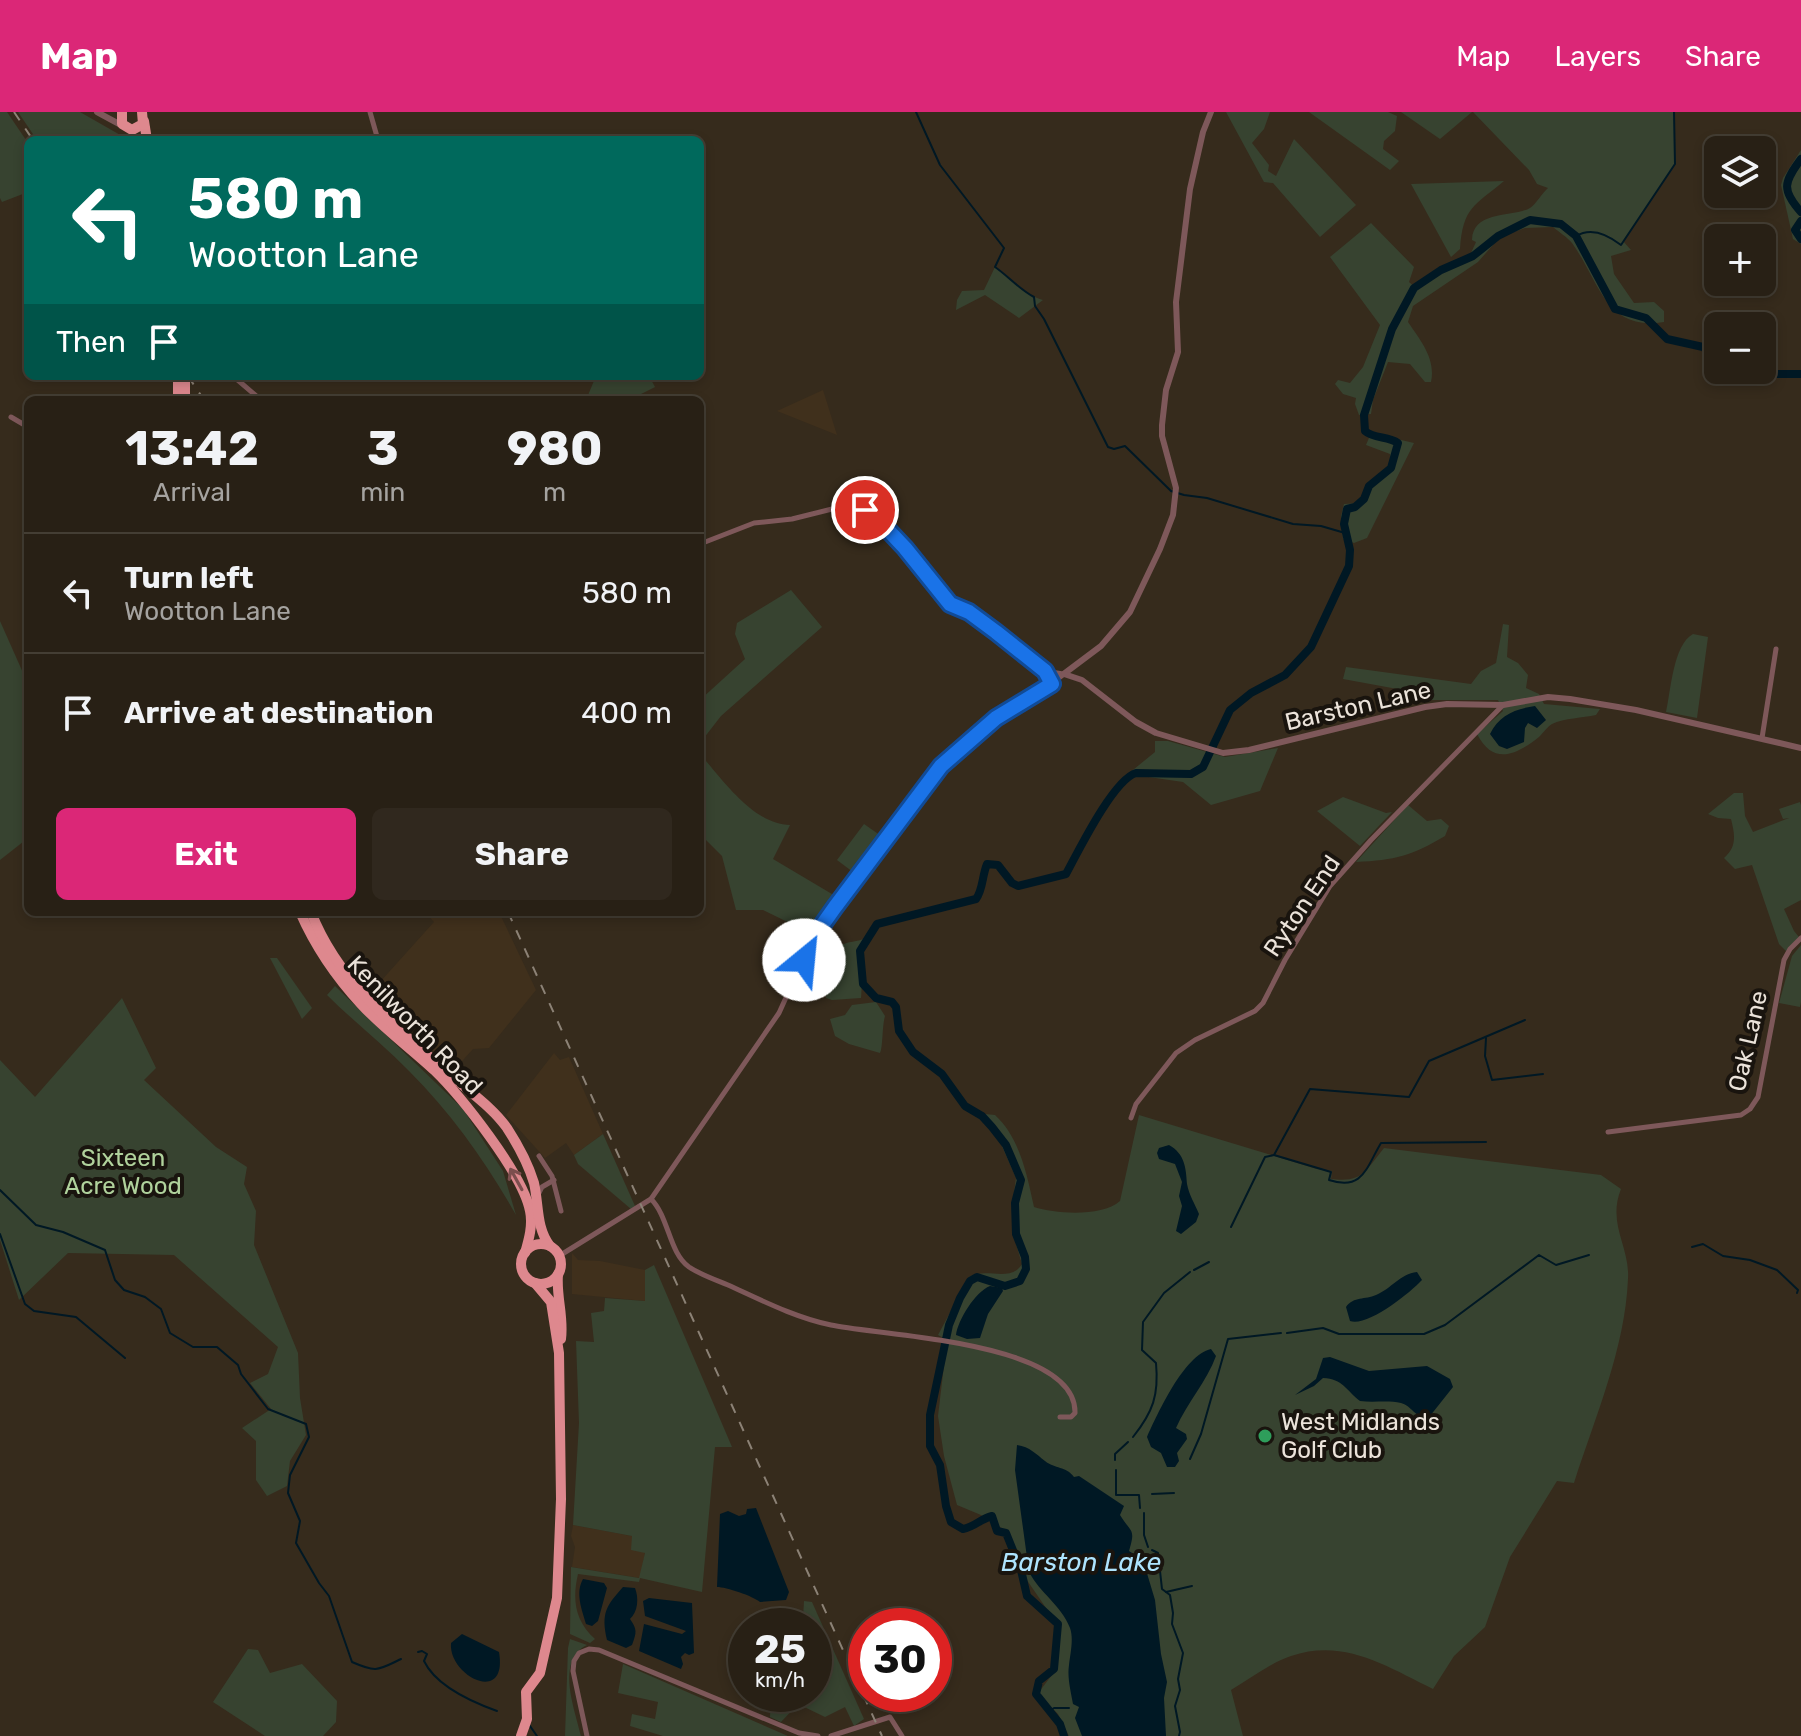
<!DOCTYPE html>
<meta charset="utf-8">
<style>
:root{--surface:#282015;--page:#30281e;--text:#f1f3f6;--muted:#a5a3a0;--line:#443e34;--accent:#db2777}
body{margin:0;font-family:Rubik,sans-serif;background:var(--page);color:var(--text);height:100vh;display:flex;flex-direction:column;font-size:30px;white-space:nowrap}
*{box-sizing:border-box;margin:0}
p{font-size:26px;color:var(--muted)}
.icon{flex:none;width:44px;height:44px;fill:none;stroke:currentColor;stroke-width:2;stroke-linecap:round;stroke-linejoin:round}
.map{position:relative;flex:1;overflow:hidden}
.sheet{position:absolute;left:24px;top:284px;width:680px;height:520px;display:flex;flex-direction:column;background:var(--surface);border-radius:12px;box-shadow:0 4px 12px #0003,0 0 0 2px var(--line)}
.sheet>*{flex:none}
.top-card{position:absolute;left:24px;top:24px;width:680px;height:244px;border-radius:12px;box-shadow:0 4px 12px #0003,0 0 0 2px var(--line);background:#00695c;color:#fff;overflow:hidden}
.fabs{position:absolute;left:1704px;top:24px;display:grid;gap:16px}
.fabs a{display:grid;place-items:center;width:72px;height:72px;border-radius:12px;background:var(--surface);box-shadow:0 4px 12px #0003,0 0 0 2px var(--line);font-size:40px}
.speed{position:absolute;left:728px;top:1496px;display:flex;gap:16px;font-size:40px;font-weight:700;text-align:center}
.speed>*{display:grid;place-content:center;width:104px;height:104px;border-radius:50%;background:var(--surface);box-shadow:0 4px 12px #0003,0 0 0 2px var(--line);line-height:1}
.speed small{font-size:20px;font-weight:400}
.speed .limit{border:12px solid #d22;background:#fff;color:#111}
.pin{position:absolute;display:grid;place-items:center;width:68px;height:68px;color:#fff;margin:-34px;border:4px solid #fff;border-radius:50%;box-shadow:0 2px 8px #0007}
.me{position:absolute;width:88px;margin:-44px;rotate:28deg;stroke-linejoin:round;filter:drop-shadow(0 0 6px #0008)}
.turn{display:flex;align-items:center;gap:28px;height:168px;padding:0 32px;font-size:36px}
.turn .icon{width:104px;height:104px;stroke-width:2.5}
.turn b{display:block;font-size:56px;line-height:68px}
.then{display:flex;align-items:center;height:76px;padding:0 32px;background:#0003;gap:16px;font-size:30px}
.eta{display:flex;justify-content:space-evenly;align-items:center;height:136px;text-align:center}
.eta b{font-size:48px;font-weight:700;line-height:56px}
.button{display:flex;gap:16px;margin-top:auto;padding:16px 32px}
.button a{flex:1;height:92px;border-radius:12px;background:var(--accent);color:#fff;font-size:32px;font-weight:700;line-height:92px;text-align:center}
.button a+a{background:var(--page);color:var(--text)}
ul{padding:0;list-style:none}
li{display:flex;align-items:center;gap:24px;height:120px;padding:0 32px;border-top:2px solid var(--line)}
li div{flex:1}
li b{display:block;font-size:30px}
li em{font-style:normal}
header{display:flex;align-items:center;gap:48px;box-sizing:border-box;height:112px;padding:0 40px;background:var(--accent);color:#fff}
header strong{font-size:38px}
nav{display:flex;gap:44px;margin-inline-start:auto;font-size:28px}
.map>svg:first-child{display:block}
.built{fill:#40301c}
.green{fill:#374330}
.water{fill:#001824}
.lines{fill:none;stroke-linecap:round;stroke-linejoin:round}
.stream{stroke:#001824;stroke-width:2}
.river{stroke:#001824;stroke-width:8}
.minor{stroke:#7e585a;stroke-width:5}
.tertiary{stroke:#7e585a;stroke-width:6}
.trunk{stroke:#de888e;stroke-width:10}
.rail{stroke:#8c8276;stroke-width:2;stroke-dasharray:10 10;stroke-linecap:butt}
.oneway{stroke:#7c4e4e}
.route-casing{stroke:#114b97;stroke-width:20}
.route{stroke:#1a73e8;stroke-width:14}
.leisure-dot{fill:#2e9e5b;stroke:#19140e;stroke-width:3}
.labels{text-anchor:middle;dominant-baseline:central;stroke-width:8;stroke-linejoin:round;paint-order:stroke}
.street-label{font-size:24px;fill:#ebe3da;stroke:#19140e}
.park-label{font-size:24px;fill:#b0d29c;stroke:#19140e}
.poi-label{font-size:24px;fill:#ebe3da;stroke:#19140e;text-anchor:start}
.water-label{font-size:26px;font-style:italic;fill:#aee4fe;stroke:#19140e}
</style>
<header>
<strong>Map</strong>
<nav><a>Map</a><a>Layers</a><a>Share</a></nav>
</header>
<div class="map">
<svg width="1801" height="1624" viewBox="0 0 1801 1624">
<rect width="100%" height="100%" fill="#362b1c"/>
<g class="built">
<polygon points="823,278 837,323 777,299"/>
<polygon points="425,800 499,800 536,878 489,936 473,937 454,958 394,904 371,880 434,810"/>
<polygon points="554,941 560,948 569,945 603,1022 574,1043 566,1031 545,1046 506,1003"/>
<polygon points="572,1141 578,1148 600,1149 645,1158 645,1189 572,1182"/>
<polygon points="573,1413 632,1424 645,1441 640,1466 572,1455 575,1435 571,1424"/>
</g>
<g class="green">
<polygon points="0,0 7,0 28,31 28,80 2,90 0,86"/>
<polygon points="18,0 80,0 129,28 37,28"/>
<polygon points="1226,0 1270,0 1264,17 1252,31 1269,53 1268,59 1276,64 1294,27 1356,93 1320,125 1273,71 1264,70"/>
<polygon points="1309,0 1388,0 1397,4 1395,19 1384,29 1383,37 1399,49 1390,58"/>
<polygon points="1401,0 1472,0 1440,27"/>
<path d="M1473,0H1674L1675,52L1623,129L1631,138L1611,144L1614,162L1634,191L1654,190L1664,199V210C1605,220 1599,168 1572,131C1567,125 1559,120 1553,115L1525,116L1500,125L1478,150L1413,194L1408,210C1421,229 1436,247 1431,270H1425L1410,252L1388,250L1373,288L1371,302L1359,303L1355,292L1356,286L1343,282L1335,272L1338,268L1350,271L1363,255L1380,213L1330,145L1371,111L1414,155L1409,170L1417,177L1471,141L1476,130L1472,128C1473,98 1512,106 1530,96C1536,92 1542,81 1548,76L1537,72L1529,58Z"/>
<polygon points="1801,38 1801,132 1793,127 1781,73 1783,66"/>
<path d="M1504,69C1474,94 1463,95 1460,137L1451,145L1411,72Z"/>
<path d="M995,155C1011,166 1023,182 1043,188L1019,206L985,183L956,198L957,188L962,179L984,178Z"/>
<polygon points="596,264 649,264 655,275 629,288 586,288"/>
<polygon points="1371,321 1414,331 1367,426 1354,431 1343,427 1341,404 1344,392 1362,391 1368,382 1369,374 1391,356 1390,342 1366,333"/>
<polygon points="791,478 822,515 721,604 700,631 700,588 745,547 735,522 737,511"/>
<polygon points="0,509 28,572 28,726 0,748"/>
<path d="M1503,512L1509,513L1507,545L1518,551L1528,563L1526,576L1539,582L1544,592L1600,597L1596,603C1583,606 1564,606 1552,612C1547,615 1543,621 1539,625C1515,644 1493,653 1477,622L1503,599L1498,588H1429L1430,583L1343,567L1346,555L1471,572L1481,559L1496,551Z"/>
<path d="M1693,522L1708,525L1697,606L1666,600C1671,578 1673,533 1693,522Z"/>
<polygon points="1155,629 1168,629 1225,645 1278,636 1260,679 1211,693 1183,670 1128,662 1155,640"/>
<path d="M700,642C722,667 754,713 790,713L773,747L837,785L812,822L763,798H736L722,744L700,722Z"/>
<path d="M1734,681H1743L1745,704L1753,720L1789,706L1783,707L1779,697L1800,690L1801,693V788L1784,797L1794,819L1799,825L1786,839L1779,832L1752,753L1735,757L1724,746C1737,735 1735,723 1731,707L1718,706L1708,702Z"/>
<polygon points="1343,685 1386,701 1392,700 1360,734 1317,699"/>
<path d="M1408,693L1427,709L1441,707L1449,714L1445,724C1411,744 1396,748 1356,750Z"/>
<polygon points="864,712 884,726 857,763 837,748"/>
<path d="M866,826C855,847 864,863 861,886L832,888L826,886C828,870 826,844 840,834C847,829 858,830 866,826Z"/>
<polygon points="1801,833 1801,890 1800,895 1779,891 1792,844"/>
<polygon points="270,846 277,846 312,896 302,907"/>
<path d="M335,874L463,997L503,1059L516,1103C486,1050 452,1002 409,959C383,932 353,909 327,883Z"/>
<polygon points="122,886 156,956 144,968 216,1035 247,1055 244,1072 256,1099 254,1133 298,1241 300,1286 306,1323 290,1349 287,1374 267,1384 256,1368 256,1329 242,1316 271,1297 250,1271 268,1262 278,1235 174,1143 68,1141 19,1188 0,1128 0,948 35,985"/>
<path d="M876,890L885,904C882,914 883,936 880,941L849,932L835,924L830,907L845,903L852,893Z"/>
<path d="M985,1002L995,1003C1020,1026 1027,1063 1034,1095C1056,1102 1102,1105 1120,1089L1139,1003L1317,1057L1332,1059L1331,1067C1363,1071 1365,1059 1384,1036L1601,1063L1621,1077C1607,1112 1630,1134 1628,1167C1625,1237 1595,1305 1574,1371L1557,1369L1510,1445L1485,1515L1454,1544L1433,1577C1386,1554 1344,1526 1291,1544C1270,1551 1250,1567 1231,1578L1243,1624H1069L1058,1602L1040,1584L1039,1580L1058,1555L1057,1512L1020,1458L1008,1420L981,1403L957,1393L944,1344L938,1304L947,1228L938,1223L969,1165C986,1155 1011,1171 1022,1152L1016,1132L1012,1095L1016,1066L1001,1032L981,1007L980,1005Z"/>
<polygon points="603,1022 635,1094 631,1097 578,1052 574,1043"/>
<path d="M654,1153L732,1335H715L702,1480L640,1466L639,1470L578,1462C572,1488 575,1509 595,1527L590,1531L570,1522L571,1455L639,1466L645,1441L631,1438L632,1424L573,1413L579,1311L576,1229L594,1230L591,1201L604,1199L605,1186L645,1189V1158Z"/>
<polygon points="804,1489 812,1490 864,1607 854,1614 845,1595 825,1605 798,1592 781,1610 770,1605 771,1582 814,1582 814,1514 805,1514 803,1506"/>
<path d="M570,1527L587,1533C555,1549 575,1597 581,1624H565L568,1536Z"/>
<polygon points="248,1537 258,1538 270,1561 302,1552 337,1589 336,1610 323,1624 265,1624 213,1590"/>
<polygon points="623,1552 788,1624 663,1624 630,1614 632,1602 655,1607 658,1590 618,1581"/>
</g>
<g class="water">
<path d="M1535,594L1546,608L1537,616L1528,611L1525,616L1524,630L1507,637L1499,634L1490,622C1499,603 1515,597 1535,594Z"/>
<path d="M1169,1033C1185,1042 1186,1056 1187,1072C1189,1083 1195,1092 1199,1102L1196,1110L1181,1122L1176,1119L1182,1094L1179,1084L1182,1070L1175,1052L1159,1047L1157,1041L1159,1036Z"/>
<path d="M1417,1160L1422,1168C1409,1182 1367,1215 1350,1209L1346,1195C1354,1184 1365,1188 1376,1183C1391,1177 1400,1162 1417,1160Z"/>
<path d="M990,1174L1002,1176L1003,1179L988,1202L980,1226L967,1227L956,1223C958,1208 975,1180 990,1174Z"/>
<path d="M1211,1237L1216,1244C1207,1269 1187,1291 1176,1316L1186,1322L1187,1327L1177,1341L1179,1349L1175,1355H1167L1161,1341L1151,1335L1147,1325C1158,1301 1184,1243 1211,1237Z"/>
<path d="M1330,1245L1369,1259L1427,1254L1450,1267L1453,1275L1430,1304C1415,1308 1414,1295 1401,1291C1388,1288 1373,1291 1360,1289C1346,1278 1343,1267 1323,1266L1314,1274L1295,1283L1316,1267L1323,1246Z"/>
<path d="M1017,1333C1030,1335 1036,1342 1045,1349C1055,1357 1066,1354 1074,1365L1079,1364L1124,1394L1120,1403C1131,1421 1136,1416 1129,1439L1143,1448L1155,1488L1161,1542L1167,1570L1164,1586L1166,1624H1082L1075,1606L1079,1595L1073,1592C1071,1580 1067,1566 1069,1553C1070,1543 1074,1527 1070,1516C1061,1493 1040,1481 1029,1460L1015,1358Z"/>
<path d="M756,1396L789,1480L786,1488L760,1490C753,1484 726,1475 717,1475L720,1402L728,1399L739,1404L746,1402L747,1397Z"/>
<path d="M583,1467L604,1471L607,1476L598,1509L592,1514L586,1512C582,1498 575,1481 583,1467Z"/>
<path d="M623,1475L635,1476C639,1486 638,1500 630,1507C637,1517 637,1520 632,1533L626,1536L607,1528C601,1501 606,1494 623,1475Z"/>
<polygon points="649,1486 692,1491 694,1541 689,1543 685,1541 681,1545 683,1552 681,1557 639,1539 644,1512 682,1522 686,1519 645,1504 643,1489"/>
<path d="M462,1522L499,1540C508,1594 448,1564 451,1531Z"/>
</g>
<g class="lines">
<g class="stream">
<path d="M916,0L940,53L1004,136L995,155C1008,164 1019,177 1034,185L1035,194L1044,207L1108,335L1114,337L1125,334L1171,379L1184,383L1207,386L1293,412L1321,414L1345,421"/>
<path d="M1576,124C1591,115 1607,122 1621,133L1675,52L1674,0"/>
<polyline points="1486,926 1485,944 1492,968 1543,962"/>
<path d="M1274,1043L1331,1060L1329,1068C1363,1079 1366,1056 1381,1031L1486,1030"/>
<path d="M0,1078L36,1113L63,1120L105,1138L115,1168L124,1178L145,1185L161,1197L170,1221L193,1235H217L238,1253L241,1262L268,1297L306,1312L309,1325L290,1363L288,1381L300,1409L296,1431L319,1471L329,1484L352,1550C377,1561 378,1558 401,1547"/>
<polyline points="1231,1115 1265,1045 1274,1043 1310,977 1409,985 1429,949 1525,908"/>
<polyline points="0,1122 25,1192 34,1199 76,1205 125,1246"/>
<polyline points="1692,1135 1703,1132 1723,1144 1750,1148 1777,1158 1798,1178 1797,1181"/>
<polyline points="1194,1158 1209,1150"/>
<polyline points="1287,1221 1323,1216 1339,1222 1424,1222 1445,1213 1539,1143 1556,1153 1589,1143"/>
<path d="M1133,1325C1153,1300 1159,1283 1156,1251L1142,1238L1143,1210L1164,1181L1190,1160"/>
<polyline points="1190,1347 1201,1322 1228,1227 1281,1221"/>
<polyline points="1115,1348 1115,1342 1128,1330"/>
<polyline points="1116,1358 1116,1383 1139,1383 1140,1396"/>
<polyline points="1152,1382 1174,1381"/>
<polyline points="1144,1401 1144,1423 1148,1435"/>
<polyline points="1152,1438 1158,1441 1162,1477 1170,1483 1173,1501 1172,1512 1183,1541 1178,1567 1180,1578 1175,1594 1180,1620 1179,1624"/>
<polyline points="1166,1480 1192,1474"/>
<path d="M418,1540L422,1539L427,1542L424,1549C436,1574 472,1590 497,1599"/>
<polyline points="1049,1599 1054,1596 1069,1596"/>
<polyline points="530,1614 537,1624"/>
</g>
<g class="river">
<path d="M1801,47C1784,70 1781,78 1801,100"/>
<polyline points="1801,109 1795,118 1801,127"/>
<polyline points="1757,258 1774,262 1801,262"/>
<path d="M1064,1624L1060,1612L1036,1582L1039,1569L1054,1557L1058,1512L1027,1484L1021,1458L1006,1421L997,1419L992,1404C980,1407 975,1415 963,1417L951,1410L946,1394L940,1353L930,1334V1303L949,1213L960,1186L970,1169L977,1165L1005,1174L1020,1169L1026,1157L1025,1145L1016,1122L1015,1091L1021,1068L1006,1033L992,1015L982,1004L965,994L942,962L913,940L899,919L896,895L892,890L876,886L863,872L860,839L877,812L976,787C983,778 982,764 987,752L998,753L1012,771L1018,774L1066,762C1078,740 1113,668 1136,661L1191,662L1203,655L1230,598L1251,581L1285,563L1311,535L1349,454L1350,438L1344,412L1347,397L1355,395L1364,387L1369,374L1391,356L1398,331C1388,324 1374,327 1365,319L1364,303L1392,217L1414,176L1441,158L1473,144L1498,124L1530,108L1561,112L1576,124L1615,197L1646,206L1667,227L1703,235L1718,248"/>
</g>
<g class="minor">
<polyline points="370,0 378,28"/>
<polyline points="233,264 261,288"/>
<polyline points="11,305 28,315"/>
<polyline points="700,432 754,411 792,407 840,395 850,394 865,398 873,402 905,436 950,492 979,506 1045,559 1063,562"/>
<polyline points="1762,626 1776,537"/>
<polyline points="1131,1006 1136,992 1176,941 1195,928 1255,899 1263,891 1285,848 1330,774 1371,728 1503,593"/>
<polyline points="1608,1020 1741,1003 1750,997 1758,985 1784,848 1790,837 1801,826"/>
<polyline points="539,1044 552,1064 561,1099"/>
<polyline points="539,1081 542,1075 554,1068"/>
<path d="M651,1087C669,1105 669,1141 689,1155C701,1163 716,1168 728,1173C761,1188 796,1206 831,1213C881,1224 1077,1229 1075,1301L1071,1305H1060"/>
<polyline points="559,1144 651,1087 779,901 813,826 941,654 996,606 1037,583 1064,562"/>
<polyline points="587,1624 573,1559 574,1549 579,1541 589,1537 599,1538 799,1621 818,1624"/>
<polyline points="831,1624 890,1605 902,1624"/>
</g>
<g class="tertiary">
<polyline points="97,0 121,13"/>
<polyline points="1065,561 1101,534 1130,500 1160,437 1173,403 1176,376 1162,324 1162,313 1166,278 1178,240 1176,190 1190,77 1203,20 1211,0"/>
<polyline points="1064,562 1082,568 1136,610 1156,621 1223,641 1249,638 1425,595 1447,592 1503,593 1548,585 1570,587 1636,598 1801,636"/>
</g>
<g class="trunk">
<polyline points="122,0 122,12 132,18 143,12 142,0"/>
<polyline points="144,9 147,28"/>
<polyline points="185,264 185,288"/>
<polyline points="178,288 178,264"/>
<path d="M300,800C315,834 335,864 361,892C383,916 409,935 434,958C461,984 523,1062 530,1099C533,1113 529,1127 525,1141"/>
<path d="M311,800C338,870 398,918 453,965C471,981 493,996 507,1016C518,1033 528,1051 534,1071C539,1093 536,1116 550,1134"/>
<circle cx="541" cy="1152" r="20"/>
<path d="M558,1162C556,1185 564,1204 561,1227"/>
<polyline points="521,1624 527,1607 526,1580 540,1561 557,1486 561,1387 559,1241 551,1190 535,1171"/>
</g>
<g class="rail">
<polyline points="14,0 33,28"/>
<polyline points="188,264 204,288"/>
<polyline points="508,800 882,1624"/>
</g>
</g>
<defs><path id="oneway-shaft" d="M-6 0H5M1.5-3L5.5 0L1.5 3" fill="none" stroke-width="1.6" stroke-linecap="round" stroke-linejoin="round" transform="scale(2)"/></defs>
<use class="oneway" href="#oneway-shaft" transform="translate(516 1067) rotate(-119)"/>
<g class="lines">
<defs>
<polyline id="route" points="804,848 813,826 835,795 941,654 996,606 1052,572 1045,559 996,520 969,500 950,492 905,436 873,402 865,398"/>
</defs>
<use href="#route" class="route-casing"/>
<use href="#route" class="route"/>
</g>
<circle class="leisure-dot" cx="1265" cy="1324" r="8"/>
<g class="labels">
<g class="street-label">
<text transform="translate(1358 594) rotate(-13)">Barston Lane</text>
<text transform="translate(1302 794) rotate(-56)">Ryton End</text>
<text transform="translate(415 913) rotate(46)">Kenilworth Road</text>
<text transform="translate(1748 929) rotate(-77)">Oak Lane</text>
</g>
<g class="park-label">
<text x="123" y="1046">Sixteen<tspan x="123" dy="28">Acre Wood</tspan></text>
</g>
<g class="poi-label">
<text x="1281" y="1310">West Midlands<tspan x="1281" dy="28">Golf Club</tspan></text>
</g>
<g class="water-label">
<text x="1081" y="1450">Barston Lake</text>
</g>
</g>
</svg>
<div class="fabs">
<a><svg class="icon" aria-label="layers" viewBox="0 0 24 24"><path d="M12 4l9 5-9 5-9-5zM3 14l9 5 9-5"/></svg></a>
<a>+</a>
<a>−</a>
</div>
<div class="speed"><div>25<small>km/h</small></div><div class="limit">30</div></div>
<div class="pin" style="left:865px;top:398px;background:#d93025"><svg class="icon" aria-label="arrive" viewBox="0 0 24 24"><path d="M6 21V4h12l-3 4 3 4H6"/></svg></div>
<svg class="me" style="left:804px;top:848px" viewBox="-20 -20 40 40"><circle r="19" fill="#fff"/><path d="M0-13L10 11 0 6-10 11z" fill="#1a73e8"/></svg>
<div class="top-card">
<div class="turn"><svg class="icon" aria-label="left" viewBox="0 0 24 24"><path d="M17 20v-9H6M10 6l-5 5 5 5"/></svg><div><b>580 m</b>Wootton Lane</div></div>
<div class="then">Then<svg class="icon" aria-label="arrive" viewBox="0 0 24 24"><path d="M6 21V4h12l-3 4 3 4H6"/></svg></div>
</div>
<section class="sheet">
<div class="eta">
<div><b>13:42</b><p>Arrival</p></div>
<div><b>3</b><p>min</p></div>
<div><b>980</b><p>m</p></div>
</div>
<ul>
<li><svg class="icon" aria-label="left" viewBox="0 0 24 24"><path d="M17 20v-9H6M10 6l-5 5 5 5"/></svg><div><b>Turn left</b><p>Wootton Lane</p></div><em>580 m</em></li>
<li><svg class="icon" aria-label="arrive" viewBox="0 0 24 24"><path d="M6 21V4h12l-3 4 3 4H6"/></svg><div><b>Arrive at destination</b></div><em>400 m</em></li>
</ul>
<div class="button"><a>Exit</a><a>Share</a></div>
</section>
</div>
